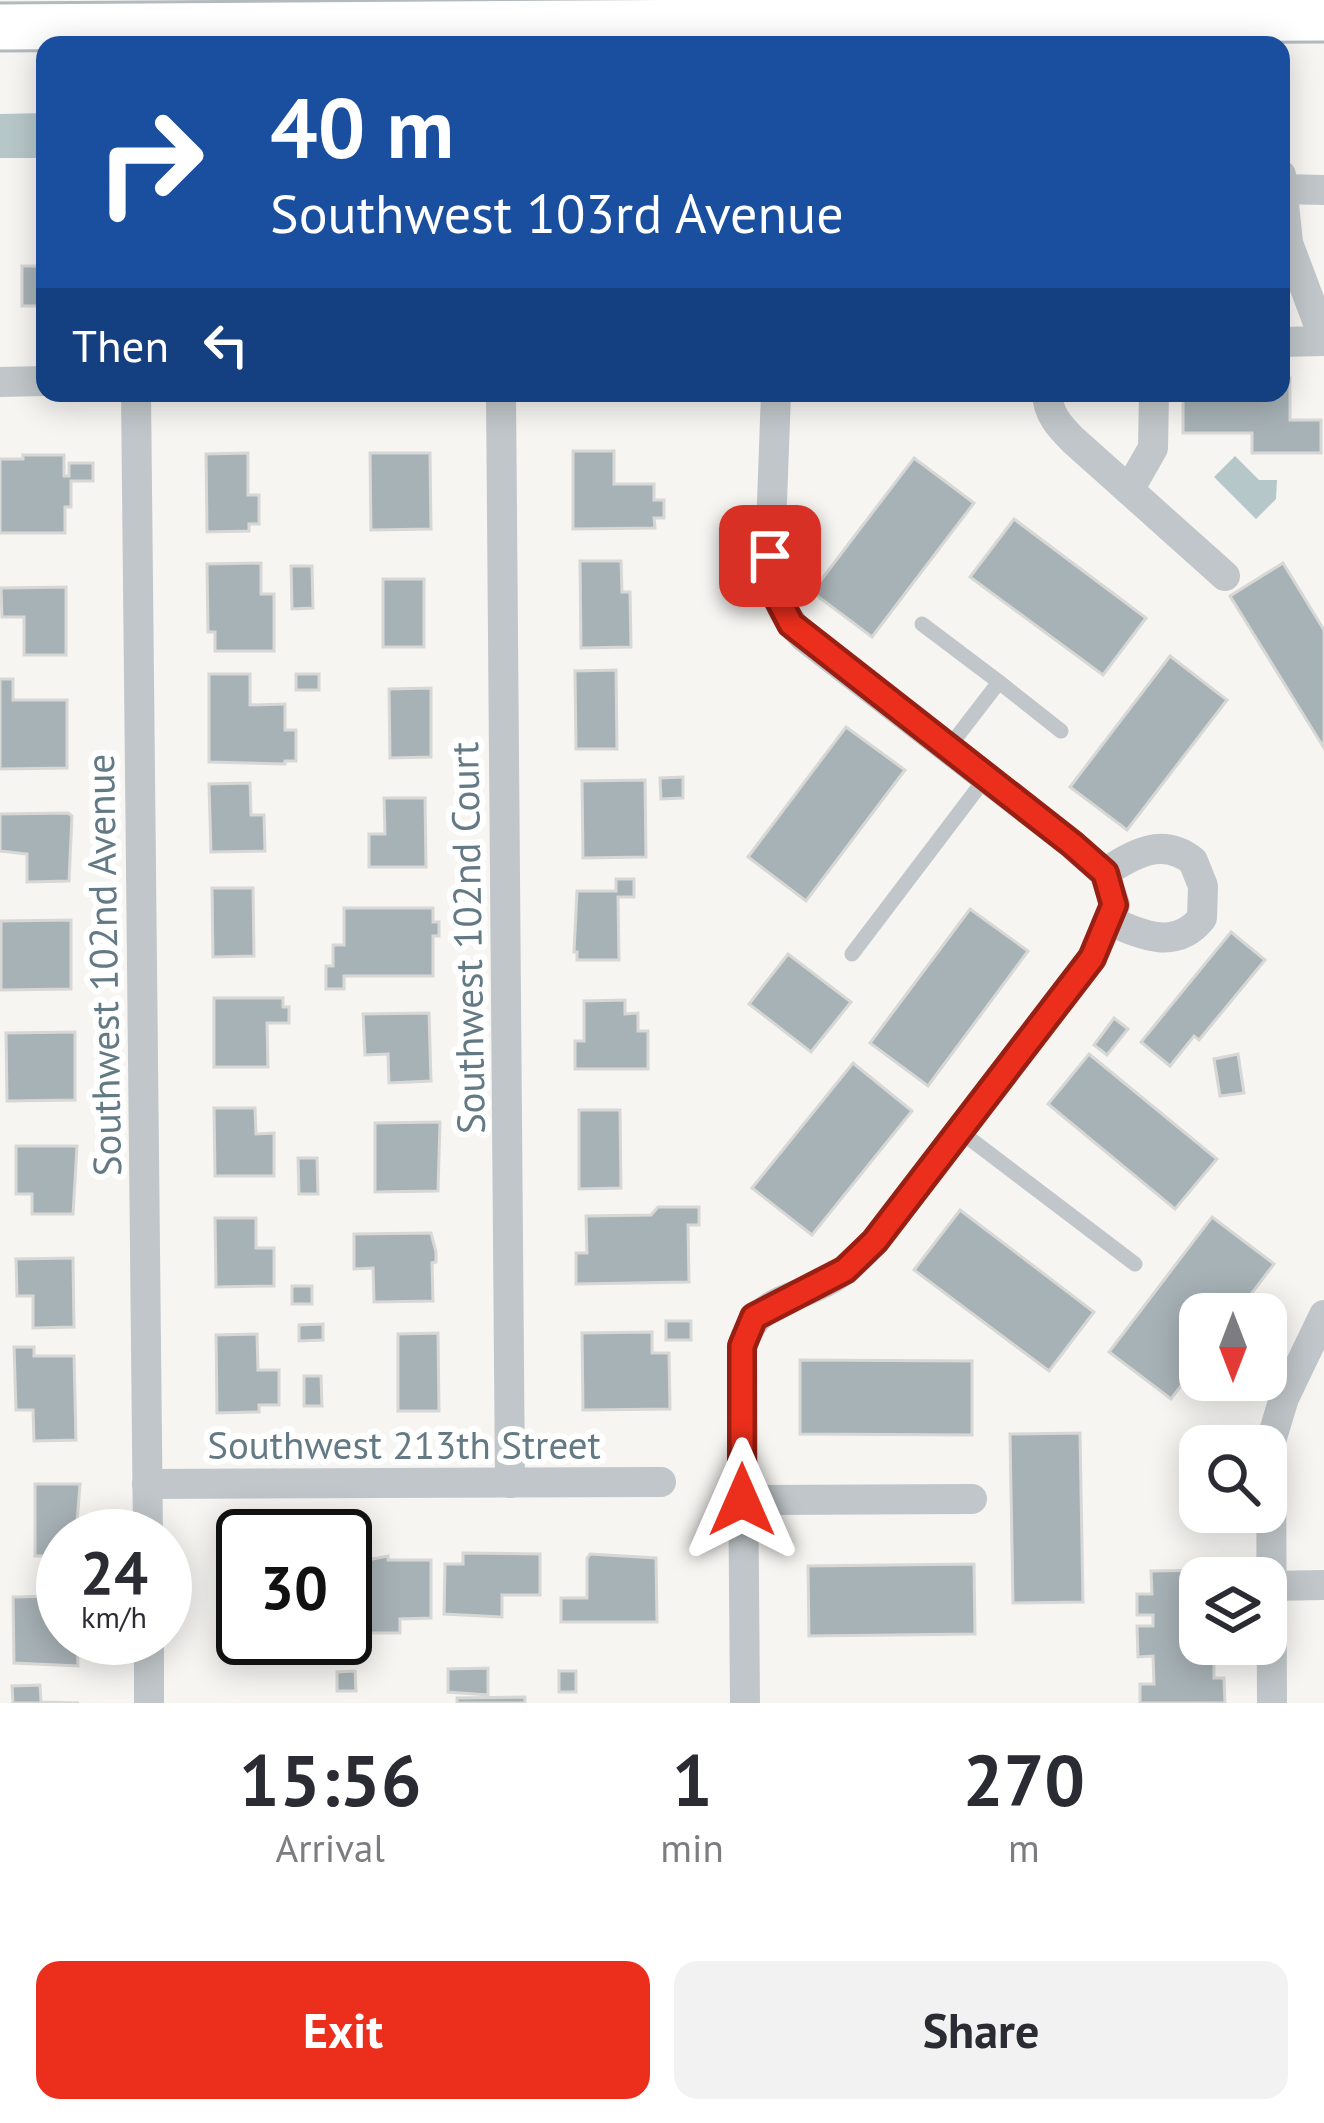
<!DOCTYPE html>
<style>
:root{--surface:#fff;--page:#f2f2f3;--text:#2b2b33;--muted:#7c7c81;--accent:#ec2f1c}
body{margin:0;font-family:"PT Sans",sans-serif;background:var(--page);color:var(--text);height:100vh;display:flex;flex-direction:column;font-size:45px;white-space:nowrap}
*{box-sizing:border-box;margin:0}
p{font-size:39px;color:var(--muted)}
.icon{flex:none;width:66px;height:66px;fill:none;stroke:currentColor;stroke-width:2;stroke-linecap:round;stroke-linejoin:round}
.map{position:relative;height:1703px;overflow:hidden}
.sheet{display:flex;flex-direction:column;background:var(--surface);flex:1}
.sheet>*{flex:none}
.hud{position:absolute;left:36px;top:36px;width:1254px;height:366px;border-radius:24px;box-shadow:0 6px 30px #0003;background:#1a4fa0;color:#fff;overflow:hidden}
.needle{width:78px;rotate:180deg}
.buttons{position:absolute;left:1179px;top:1293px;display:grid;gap:24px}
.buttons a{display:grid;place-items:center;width:108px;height:108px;border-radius:24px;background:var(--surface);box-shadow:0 6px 30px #0003;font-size:60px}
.speed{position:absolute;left:36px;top:1509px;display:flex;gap:24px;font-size:60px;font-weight:700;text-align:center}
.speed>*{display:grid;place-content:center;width:156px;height:156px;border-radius:50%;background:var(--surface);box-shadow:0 6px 30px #0003;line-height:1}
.speed small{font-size:30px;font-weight:400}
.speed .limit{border:6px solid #111;border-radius:18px;background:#fff;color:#111}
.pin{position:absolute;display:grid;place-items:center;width:102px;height:102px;color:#fff;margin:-51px;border-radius:24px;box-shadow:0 6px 18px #0006}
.me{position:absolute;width:132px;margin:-66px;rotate:0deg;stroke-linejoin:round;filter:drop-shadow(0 0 9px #0008)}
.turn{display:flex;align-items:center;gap:42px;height:252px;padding:0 36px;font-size:54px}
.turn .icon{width:156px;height:156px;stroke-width:2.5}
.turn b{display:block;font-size:84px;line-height:102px}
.then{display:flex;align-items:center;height:114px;padding:0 36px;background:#0003;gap:24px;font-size:45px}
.eta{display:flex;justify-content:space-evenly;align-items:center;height:204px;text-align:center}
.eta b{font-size:72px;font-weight:700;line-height:84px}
.action{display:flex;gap:24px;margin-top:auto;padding:24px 36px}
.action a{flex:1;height:138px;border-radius:24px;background:var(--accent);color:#fff;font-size:48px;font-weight:700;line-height:138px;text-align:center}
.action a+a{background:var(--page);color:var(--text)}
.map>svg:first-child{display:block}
.water{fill:#b6c7c9}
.building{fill:#a7b2b6;stroke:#d7d7d5;stroke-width:3}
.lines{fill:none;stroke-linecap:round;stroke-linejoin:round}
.secondary-casing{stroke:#b3babd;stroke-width:51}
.lane{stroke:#c0c6c9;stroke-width:15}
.street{stroke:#c0c6c9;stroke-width:30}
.secondary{stroke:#fff;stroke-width:45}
.route-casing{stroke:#991f12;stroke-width:30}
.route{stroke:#ec2f1c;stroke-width:21}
.labels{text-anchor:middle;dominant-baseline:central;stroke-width:12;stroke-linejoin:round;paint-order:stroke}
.street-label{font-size:39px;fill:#637a85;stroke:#fff}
</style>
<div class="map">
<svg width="1324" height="1703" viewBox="0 0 1324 1703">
<rect width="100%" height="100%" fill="#f6f5f2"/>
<g class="water">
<polygon points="45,113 45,158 0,158 0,114"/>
<polygon points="1235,456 1259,480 1277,480 1276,499 1256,519 1214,477"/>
</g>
<g class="building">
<polygon points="38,242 45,242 45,306 22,306 22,266 38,266"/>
<polygon points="1281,378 1290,378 1290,420 1321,420 1321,453 1252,453 1252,433 1183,433 1183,394 1281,393"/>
<polygon points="573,451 614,451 614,484 654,484 654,500 664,500 664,518 654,518 655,528 573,529"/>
<polygon points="248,453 248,495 259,495 259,524 249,524 249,531 207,532 206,454"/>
<polygon points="370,453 430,453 431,529 371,530"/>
<polygon points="23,455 64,455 64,476 69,476 69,463 93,463 93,481 71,481 71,507 65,507 65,533 0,533 0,459 23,459"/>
<polygon points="914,458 974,503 872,637 812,592"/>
<polygon points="1014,519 1146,618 1103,675 970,577"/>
<polygon points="580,561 621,561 622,592 630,592 631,647 581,648"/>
<polygon points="261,563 261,594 274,594 274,651 215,651 215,632 208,632 207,564"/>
<polygon points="1283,563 1324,630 1324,748 1230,596"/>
<polygon points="291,566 312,566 313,608 292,609"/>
<rect x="383" y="579" width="41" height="68"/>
<polygon points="66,587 66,655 24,655 24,617 2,617 1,588"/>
<polygon points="1170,656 1227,700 1127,830 1070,787"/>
<polygon points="616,670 617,749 576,749 575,671"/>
<polygon points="209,674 250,674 250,705 285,704 285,730 296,730 296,761 285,761 285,764 209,762"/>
<rect x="296" y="674" width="23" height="16"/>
<polygon points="0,679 13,679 13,700 67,700 67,768 0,769"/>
<polygon points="431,688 431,757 390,758 389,689"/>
<polygon points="846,727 905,770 806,901 748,857"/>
<polygon points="683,777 683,798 661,799 660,778"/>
<polygon points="645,780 646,857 583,858 582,781"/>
<polygon points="250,783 251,815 264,815 265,851 211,852 209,784"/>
<polygon points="384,798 425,798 426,867 369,867 369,834 385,834"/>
<polygon points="68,813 72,816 69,881 27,882 27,854 0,851 0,814"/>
<polygon points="616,879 634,879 634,897 618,897 619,960 577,960 577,952 574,952 577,891 616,891"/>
<polygon points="212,888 253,888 254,956 213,957"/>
<polygon points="344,908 433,908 433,922 439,922 439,936 433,936 433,976 344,976 344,989 326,989 326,966 333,966 333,945 344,945"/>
<polygon points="970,909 1028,951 928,1086 870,1043"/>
<polygon points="71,920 71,989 1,990 1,921"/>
<polygon points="1231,932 1265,960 1199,1040 1194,1036 1170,1066 1141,1042"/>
<polygon points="788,954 851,1002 811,1052 749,1004"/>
<polygon points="214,998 283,998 283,1007 289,1007 289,1023 267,1023 268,1067 214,1067"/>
<polygon points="625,1000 625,1014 638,1013 638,1031 648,1031 648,1069 575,1069 575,1041 584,1041 584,1001"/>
<polygon points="429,1013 431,1081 389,1083 388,1054 365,1055 363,1014"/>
<polygon points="1114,1018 1128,1029 1107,1055 1094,1045"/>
<polygon points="75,1032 75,1100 7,1101 6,1033"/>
<polygon points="1089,1054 1217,1159 1175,1209 1048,1104"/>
<polygon points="1238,1054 1244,1093 1220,1096 1214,1059"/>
<polygon points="853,1063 912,1111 812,1235 752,1188"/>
<polygon points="214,1108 255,1108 256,1134 274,1133 274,1176 215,1176"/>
<polygon points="579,1110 620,1110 621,1188 579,1189"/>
<polygon points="440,1122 438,1191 375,1192 375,1123"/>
<polygon points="16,1146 77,1146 73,1214 32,1214 32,1194 16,1194"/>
<polygon points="298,1158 317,1158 318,1194 299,1194"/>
<polygon points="658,1207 699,1207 699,1225 688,1225 689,1282 576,1284 576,1253 587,1253 586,1216 651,1215"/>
<polygon points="960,1210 1094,1312 1049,1371 914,1270"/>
<polygon points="1212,1217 1274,1264 1236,1314 1200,1314 1200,1361 1171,1399 1109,1352"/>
<polygon points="215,1218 256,1218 256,1248 274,1248 274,1286 216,1287"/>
<polygon points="431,1233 436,1252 436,1262 432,1263 433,1301 374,1302 373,1268 354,1269 354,1234"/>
<polygon points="73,1258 74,1327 33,1328 33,1296 17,1296 16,1259"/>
<rect x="292" y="1286" width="20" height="18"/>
<rect x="666" y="1321" width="25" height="19"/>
<polygon points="323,1324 323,1340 299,1341 299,1325"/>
<polygon points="652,1332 652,1353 669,1353 670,1409 583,1410 582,1333"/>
<polygon points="438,1333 439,1411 398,1411 398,1334"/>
<polygon points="257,1334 258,1370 279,1370 279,1405 259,1405 259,1412 217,1413 216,1335"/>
<polygon points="14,1347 34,1347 34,1356 74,1356 76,1440 34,1441 33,1410 16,1410"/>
<polygon points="800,1360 972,1361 972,1435 800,1434"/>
<polygon points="304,1376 321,1376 322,1406 304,1406"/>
<polygon points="1080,1433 1083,1602 1013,1603 1010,1434"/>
<polygon points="35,1484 80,1484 76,1536 63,1536 63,1556 35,1556"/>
<polygon points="463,1553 540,1554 540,1595 502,1595 502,1617 444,1614 445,1564 463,1564"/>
<polygon points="590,1554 656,1558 657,1622 561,1622 561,1598 587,1598 587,1558"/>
<polygon points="219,1555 243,1555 243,1632 220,1632"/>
<polygon points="388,1556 388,1560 431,1560 431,1618 400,1619 400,1633 363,1633 362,1561"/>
<polygon points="974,1564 975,1634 809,1636 808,1566"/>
<polygon points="1211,1570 1211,1578 1200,1578 1200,1644 1224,1644 1224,1660 1214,1660 1214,1678 1224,1678 1225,1703 1140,1703 1140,1684 1154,1684 1153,1656 1138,1657 1137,1626 1153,1626 1153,1615 1137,1615 1137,1594 1152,1594 1151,1571"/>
<polygon points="63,1596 63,1638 77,1638 78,1666 14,1663 13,1597"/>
<polygon points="357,1635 358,1658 340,1658 339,1638"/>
<polygon points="488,1668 488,1695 448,1692 448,1669"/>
<polygon points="355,1671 356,1691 337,1691 337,1672"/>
<rect x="559" y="1671" width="17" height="21"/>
<polygon points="40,1685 41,1702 79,1703 13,1703 12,1686"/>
<polygon points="525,1697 525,1703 457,1703 457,1698"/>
</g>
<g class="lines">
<defs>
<polyline id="secondary" points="0,27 1324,18"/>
</defs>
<use href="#secondary" class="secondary-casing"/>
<g class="lane">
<polyline points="922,624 999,682 949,747"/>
<polyline points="999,682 1061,731"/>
<polyline points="852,954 987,776"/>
<polyline points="961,1132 1135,1264"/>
</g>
<g class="street">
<polyline points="1281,175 1288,243 1324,339"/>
<polyline points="1281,189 1324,190"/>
<polyline points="1281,342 1324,341"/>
<polyline points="0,382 45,381"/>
<polyline points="136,393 148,1536"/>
<polyline points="501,393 510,1483"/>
<path d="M1047,393C1048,414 1059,426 1073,440L1225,576"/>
<polyline points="1129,490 1153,448 1154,393"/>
<path d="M1104,873C1134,854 1162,836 1193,861L1203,886L1202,918C1176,951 1142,935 1110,921"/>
<polyline points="147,1484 661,1482"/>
<polyline points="742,1500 972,1499"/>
<polyline points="1270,1586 1324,1585"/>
<polyline points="149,1638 149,1703"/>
<path d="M745,1703L742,1347C756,1298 793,1301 831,1279C848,1269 861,1255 875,1241L1092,958L1115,905L1104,873L1072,844L804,637C780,613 771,590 770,557L776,393"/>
<polyline points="1272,1703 1271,1441 1284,1398 1324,1315"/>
</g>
<use href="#secondary" class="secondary"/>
</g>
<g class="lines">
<defs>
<polyline id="route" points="742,1500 742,1346 754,1317 845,1270 875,1241 1092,958 1114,905 1105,873 1072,844 791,624 775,593 770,556"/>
</defs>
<use href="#route" class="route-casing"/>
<use href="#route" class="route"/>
</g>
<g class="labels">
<g class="street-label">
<text transform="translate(467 938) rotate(-91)">Southwest 102nd Court</text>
<text transform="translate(103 965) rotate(-91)">Southwest 102nd Avenue</text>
<text x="404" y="1444">Southwest 213th Street</text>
</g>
</g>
</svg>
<div class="buttons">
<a><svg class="needle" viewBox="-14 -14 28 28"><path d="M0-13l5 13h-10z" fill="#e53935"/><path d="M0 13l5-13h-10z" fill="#7c7c81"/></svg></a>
<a><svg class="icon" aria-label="search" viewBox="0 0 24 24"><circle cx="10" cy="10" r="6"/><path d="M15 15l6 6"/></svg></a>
<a><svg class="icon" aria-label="layers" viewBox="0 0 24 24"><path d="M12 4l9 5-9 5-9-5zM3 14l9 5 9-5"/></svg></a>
</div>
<div class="speed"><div>24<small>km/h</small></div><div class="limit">30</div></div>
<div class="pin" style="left:770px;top:556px;background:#d93025"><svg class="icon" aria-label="arrive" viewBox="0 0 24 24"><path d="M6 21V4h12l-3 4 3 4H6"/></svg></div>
<svg class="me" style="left:742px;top:1500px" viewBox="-20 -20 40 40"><path d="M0-17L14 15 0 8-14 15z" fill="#ec2f1c" stroke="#fff" stroke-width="4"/></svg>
<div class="hud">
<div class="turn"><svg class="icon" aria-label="right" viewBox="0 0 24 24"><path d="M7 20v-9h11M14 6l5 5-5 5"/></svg><div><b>40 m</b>Southwest 103rd Avenue</div></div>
<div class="then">Then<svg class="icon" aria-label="left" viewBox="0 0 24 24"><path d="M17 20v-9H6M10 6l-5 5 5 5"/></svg></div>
</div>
</div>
<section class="sheet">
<div class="eta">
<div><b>15:56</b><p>Arrival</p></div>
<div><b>1</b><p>min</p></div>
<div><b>270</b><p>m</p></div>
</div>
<div class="action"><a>Exit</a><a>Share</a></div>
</section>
